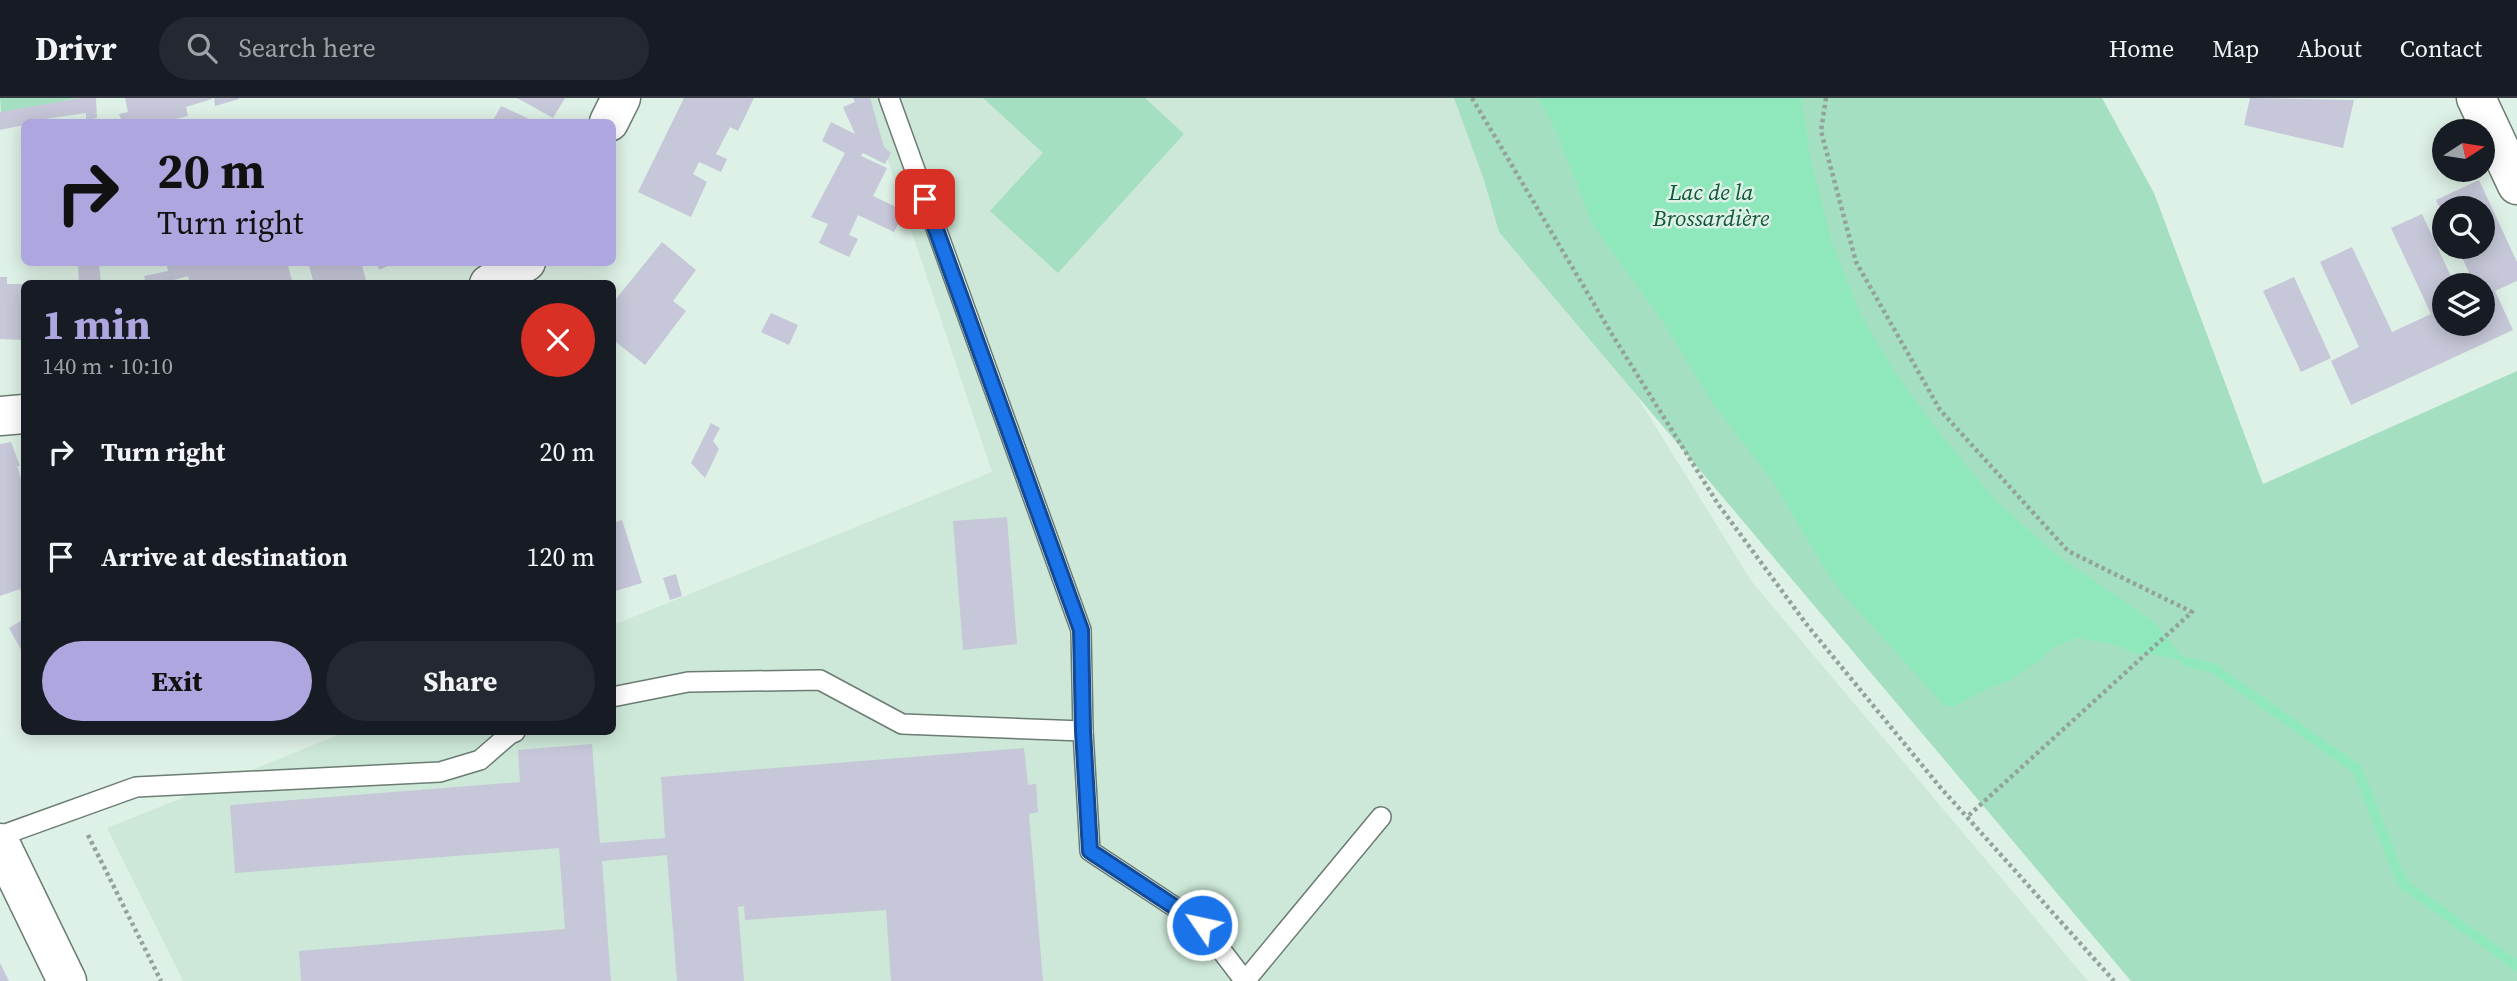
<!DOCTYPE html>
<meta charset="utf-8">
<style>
:root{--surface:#171b24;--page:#242831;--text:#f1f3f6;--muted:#9ea1a6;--line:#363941;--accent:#aea6de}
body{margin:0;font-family:"Source Serif 4",serif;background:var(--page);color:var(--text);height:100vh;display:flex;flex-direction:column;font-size:26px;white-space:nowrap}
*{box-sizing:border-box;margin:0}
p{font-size:23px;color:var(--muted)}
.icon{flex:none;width:38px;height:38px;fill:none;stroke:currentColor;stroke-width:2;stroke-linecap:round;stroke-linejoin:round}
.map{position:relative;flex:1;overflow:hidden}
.details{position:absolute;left:21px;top:182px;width:595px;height:455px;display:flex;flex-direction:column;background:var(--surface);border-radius:10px;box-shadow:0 4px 18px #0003}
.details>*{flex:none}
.top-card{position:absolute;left:21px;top:21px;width:595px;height:147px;border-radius:10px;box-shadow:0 4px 18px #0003;background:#aea6de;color:#111;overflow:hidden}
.needle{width:46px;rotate:78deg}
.tools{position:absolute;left:2432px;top:21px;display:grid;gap:14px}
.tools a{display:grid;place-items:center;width:63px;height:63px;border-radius:50%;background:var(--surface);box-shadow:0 4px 18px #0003;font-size:35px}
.pin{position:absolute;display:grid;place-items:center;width:60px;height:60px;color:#fff;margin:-30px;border-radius:14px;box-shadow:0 4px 10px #0006}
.me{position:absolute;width:77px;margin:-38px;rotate:304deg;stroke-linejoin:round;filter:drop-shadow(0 0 5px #0008)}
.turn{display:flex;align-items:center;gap:24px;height:147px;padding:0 21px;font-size:32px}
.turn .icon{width:91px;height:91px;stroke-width:2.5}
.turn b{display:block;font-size:49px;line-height:60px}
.round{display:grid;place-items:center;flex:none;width:74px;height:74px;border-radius:37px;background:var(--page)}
.headline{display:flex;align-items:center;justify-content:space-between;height:119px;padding:0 21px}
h1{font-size:42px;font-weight:700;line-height:52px;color:var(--accent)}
.cta{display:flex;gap:14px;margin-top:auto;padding:14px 21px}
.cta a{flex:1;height:80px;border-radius:42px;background:var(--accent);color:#111;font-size:28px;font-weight:700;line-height:80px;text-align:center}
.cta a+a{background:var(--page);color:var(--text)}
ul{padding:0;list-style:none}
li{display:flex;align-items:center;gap:21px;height:105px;padding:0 21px}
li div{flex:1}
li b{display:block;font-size:26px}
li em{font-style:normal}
header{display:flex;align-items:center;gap:42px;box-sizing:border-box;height:98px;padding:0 35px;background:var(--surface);border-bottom:2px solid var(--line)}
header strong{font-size:33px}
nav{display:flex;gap:38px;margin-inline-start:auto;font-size:24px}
.search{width:490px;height:63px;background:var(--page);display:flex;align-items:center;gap:18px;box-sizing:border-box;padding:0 24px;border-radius:38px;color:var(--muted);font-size:26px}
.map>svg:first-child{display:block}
.built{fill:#cde8d9}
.green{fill:#a5dfc1}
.water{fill:#8fe8bc}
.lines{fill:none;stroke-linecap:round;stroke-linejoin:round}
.stream{stroke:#8fe8bc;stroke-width:10}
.building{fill:#c6c7d8}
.service-casing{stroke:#6b7c73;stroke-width:22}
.minor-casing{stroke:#6b7c73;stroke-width:41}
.tertiary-casing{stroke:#6b7c73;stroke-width:41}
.path{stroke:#93a29a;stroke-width:4.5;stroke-dasharray:3.5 3.5;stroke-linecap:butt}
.service{stroke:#fff;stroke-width:19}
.minor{stroke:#fff;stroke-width:38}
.tertiary{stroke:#fff;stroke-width:38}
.route-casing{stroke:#114b97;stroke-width:18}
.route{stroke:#1a73e8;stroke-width:12}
.labels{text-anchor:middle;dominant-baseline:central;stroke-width:5;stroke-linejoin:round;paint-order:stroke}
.water-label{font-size:23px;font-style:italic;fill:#0f563b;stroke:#def1e6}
</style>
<header>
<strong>Drivr</strong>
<div class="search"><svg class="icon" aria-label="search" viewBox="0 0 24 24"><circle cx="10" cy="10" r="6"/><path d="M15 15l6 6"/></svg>Search here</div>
<nav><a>Home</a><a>Map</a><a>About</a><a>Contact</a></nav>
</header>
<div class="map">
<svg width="2517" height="883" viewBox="0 0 2517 883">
<rect width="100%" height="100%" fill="#def1e6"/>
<polygon class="built" points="867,0 1461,0 1522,113 1752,484 2088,883 183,883 107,730 346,634 612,634 613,527 992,374"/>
<g class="green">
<polygon points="0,0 78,0 1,15"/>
<polygon points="983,0 1145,0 1184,36 1058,175 990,113 1043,55"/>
<polygon points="1454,0 2102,0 2154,95 2263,386 2517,273 2517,883 2131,883 1499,134 1484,82"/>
</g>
<polygon class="water" points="1538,0 1801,0 1812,68 1832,144 1859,213 1896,276 1941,337 1997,404 2057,457 2153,523 2187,564 2153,556 2137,556 2112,546 2077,540 2052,550 2039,563 2012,581 1974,597 1953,609 1944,607 1843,496 1827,474 1772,382 1713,306 1660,219 1603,141 1592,125 1557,35"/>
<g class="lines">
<polyline class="stream" points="2187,564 2213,570 2357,671 2402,785 2517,868"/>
</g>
<g class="building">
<polygon points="80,0 96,0 97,20 86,22 86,15 24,24 24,27 0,32 0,14"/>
<polygon points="125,0 212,0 212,1 186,9 188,18 162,24 122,24 119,16 128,14"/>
<polygon points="214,0 239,0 239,1 215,8"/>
<polygon points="517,0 565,0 553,20"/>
<polygon points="684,0 754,0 738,33 730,29 716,56 727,61 721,74 699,64 693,76 707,84 691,119 638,94"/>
<polygon points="853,0 870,0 884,49 891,55 885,66 863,55 861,58 887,70 873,98 905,113 894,134 858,117 849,137 858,141 849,159 819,145 828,126 811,119 845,55 822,43 831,24 855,36 843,9 855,4"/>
<polygon points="2250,0 2354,2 2343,50 2244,27"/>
<polygon points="501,8 536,24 492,24"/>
<polygon points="2479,82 2517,164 2517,183 2495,193 2513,232 2351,307 2331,263 2359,249 2320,164 2352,149 2392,234 2431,216 2391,130 2422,116 2455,187 2445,187 2445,226 2483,226 2483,187 2475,187 2457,149 2483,149 2483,110 2445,110 2445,122 2436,102"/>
<polygon points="662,144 696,172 673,203 686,213 645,267 612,241 612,206"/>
<polygon points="78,164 99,164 101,186 79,186"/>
<polygon points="166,164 287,164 293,186 190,186 188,178 170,183 171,186 146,186 144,178 168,173"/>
<polygon points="308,164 361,164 367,186 314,186"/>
<polygon points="377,164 396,164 379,172"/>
<polygon points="0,179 7,179 7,186 24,186 24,242 0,241"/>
<polygon points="2294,179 2331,260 2301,274 2263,193"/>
<polygon points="771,215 798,227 789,247 761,234"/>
<polygon points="711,325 720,330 713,343 719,351 705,380 691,365"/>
<polygon points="11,344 20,368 17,368 24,389 24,502 20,491 0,498 0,346"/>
<polygon points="1007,419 1017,546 963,552 953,423"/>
<polygon points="622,422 642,485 612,494 612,425"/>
<polygon points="676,476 682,498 670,502 663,480"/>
<polygon points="24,521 24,557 9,530"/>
<polygon points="592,646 600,745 665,740 661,679 1024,650 1028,687 1036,686 1038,714 1029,716 1043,883 891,883 886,812 745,822 744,808 738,809 744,883 677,883 667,757 602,763 611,883 301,883 299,853 565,831 559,750 235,775 230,707 520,684 518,652"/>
<polygon points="0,865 9,883 0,883"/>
</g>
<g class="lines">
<defs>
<g id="service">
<polyline points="889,0 1081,532 1083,633 1090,753 1202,827 1244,882"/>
<polyline points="612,599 688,584 820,582 902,626 1083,633"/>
<polyline points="0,738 136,689 440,674 480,662 510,636 515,634"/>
<polyline points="1245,883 1381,719"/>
</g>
<g id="minor">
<polyline points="2476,0 2517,87"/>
<polyline points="609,24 621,0"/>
<polyline points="489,186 526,164"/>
<polyline points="0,318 24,316"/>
</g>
<polyline id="tertiary" points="0,745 67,883"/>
</defs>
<use href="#service" class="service-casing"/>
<use href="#minor" class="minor-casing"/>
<use href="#tertiary" class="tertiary-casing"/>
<g class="path">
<polyline points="1472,0 1613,238 1718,406 1807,527 1940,689 2114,883"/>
<polyline points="1826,0 1821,33 1856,164 1940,312 2068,453 2192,514 1967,719"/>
<polyline points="88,737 161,883"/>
</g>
<use href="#service" class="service"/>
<use href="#minor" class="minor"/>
<use href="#tertiary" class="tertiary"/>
</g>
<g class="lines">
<defs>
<polyline id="route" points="925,101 1081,532 1083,633 1090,753 1202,827"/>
</defs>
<use href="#route" class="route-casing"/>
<use href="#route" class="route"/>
</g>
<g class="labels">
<g class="water-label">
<text x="1711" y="94">Lac de la<tspan x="1711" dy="26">Brossardière</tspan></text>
</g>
</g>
</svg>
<div class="tools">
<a><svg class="needle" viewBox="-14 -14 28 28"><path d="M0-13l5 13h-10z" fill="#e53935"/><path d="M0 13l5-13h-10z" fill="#9ea1a6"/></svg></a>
<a><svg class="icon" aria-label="search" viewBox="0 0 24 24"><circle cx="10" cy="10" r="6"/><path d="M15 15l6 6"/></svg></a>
<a><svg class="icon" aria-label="layers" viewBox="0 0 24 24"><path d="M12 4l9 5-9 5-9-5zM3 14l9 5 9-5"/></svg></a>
</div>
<div class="pin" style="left:925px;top:101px;background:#d93025"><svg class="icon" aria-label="arrive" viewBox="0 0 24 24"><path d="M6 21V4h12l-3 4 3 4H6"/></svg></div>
<svg class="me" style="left:1202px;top:827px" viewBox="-20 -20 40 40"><circle r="17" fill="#1a73e8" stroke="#fff" stroke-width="3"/><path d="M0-11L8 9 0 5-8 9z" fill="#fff"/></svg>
<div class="top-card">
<div class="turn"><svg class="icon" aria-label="right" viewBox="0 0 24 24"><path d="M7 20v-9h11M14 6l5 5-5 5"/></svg><div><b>20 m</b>Turn right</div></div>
</div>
<section class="details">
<div class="headline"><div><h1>1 min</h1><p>140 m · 10:10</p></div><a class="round" style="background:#d93025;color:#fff"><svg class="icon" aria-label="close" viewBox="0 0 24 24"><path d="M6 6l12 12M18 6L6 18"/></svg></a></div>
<ul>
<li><svg class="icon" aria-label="right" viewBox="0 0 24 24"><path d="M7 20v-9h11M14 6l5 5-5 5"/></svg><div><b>Turn right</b></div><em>20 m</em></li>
<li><svg class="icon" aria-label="arrive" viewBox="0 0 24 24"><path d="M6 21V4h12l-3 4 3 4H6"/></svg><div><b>Arrive at destination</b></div><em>120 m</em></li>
</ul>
<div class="cta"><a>Exit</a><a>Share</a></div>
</section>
</div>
